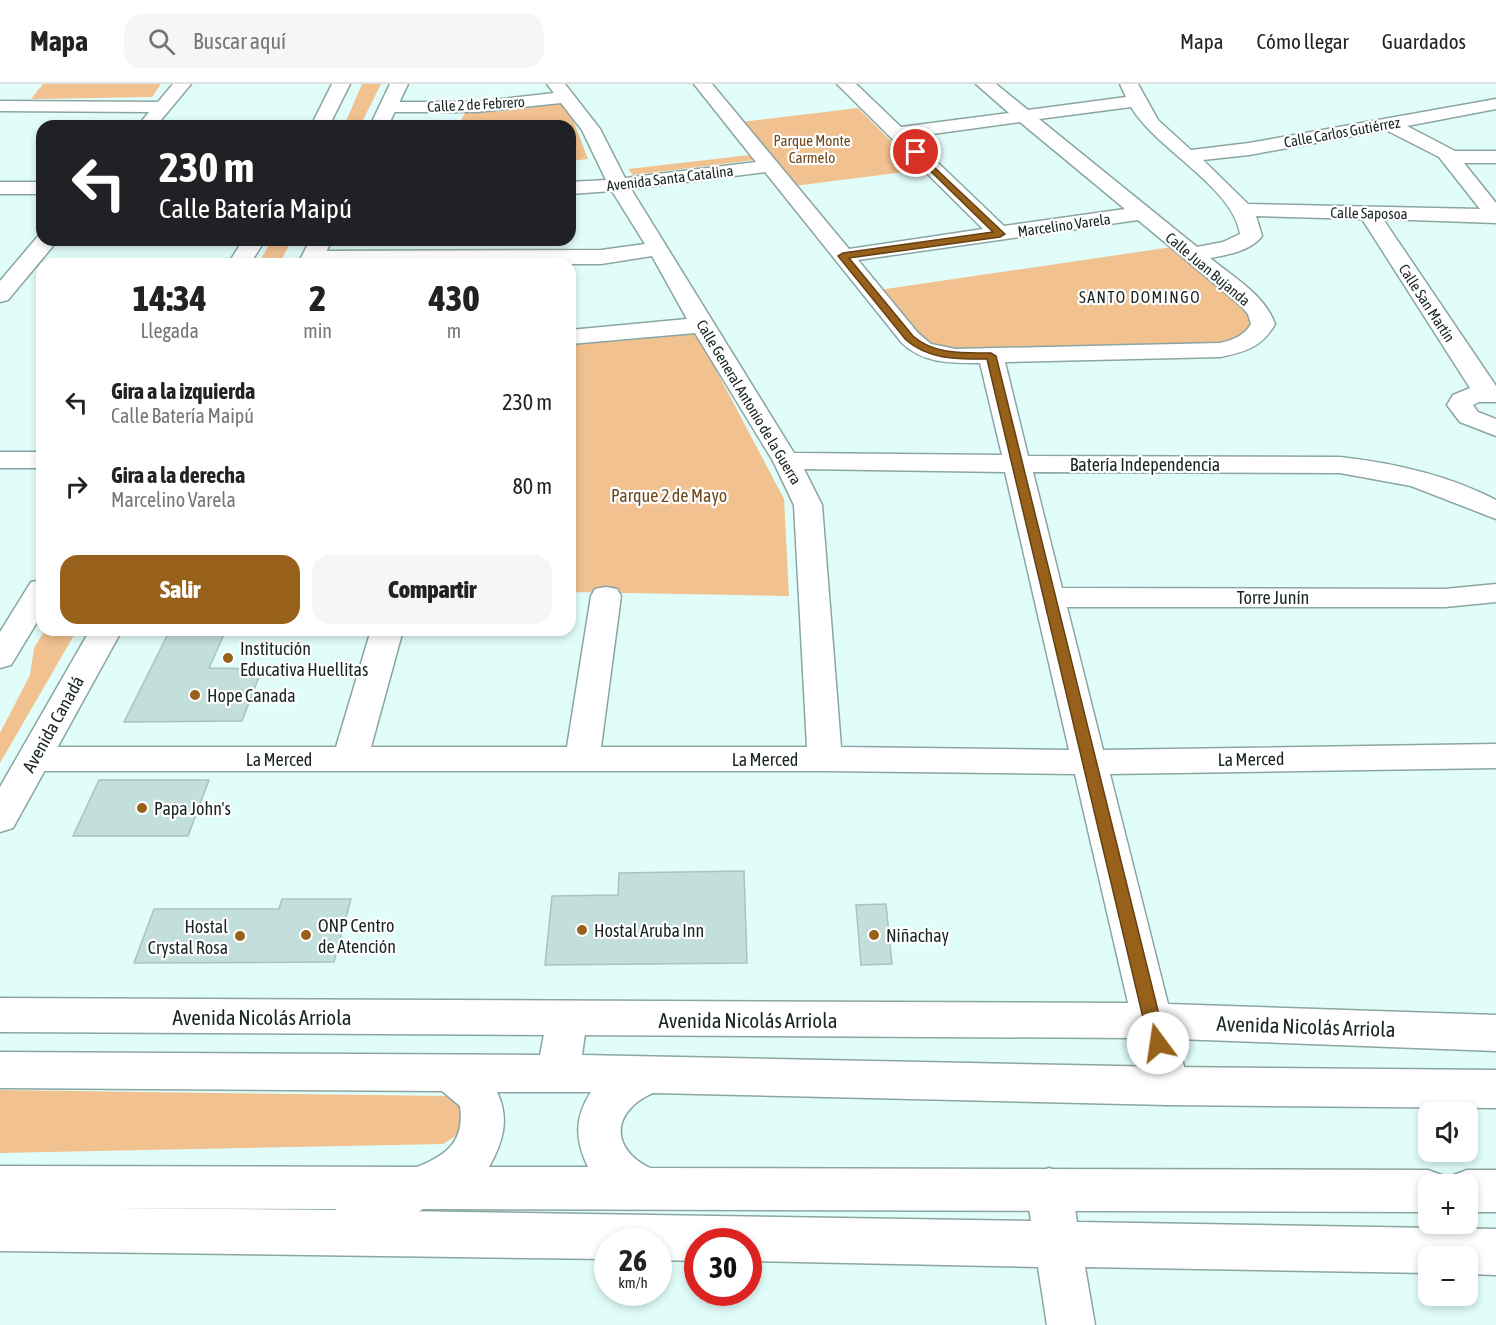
<!DOCTYPE html>
<html lang="es">
<meta charset="utf-8">
<style>
:root{--surface:#fff;--page:#f6f6f6;--text:#222;--muted:#767676;--line:#e0e0e0;--accent:#98611b}
body{margin:0;font-family:"Asap Condensed",sans-serif;background:var(--page);color:var(--text);height:100vh;display:flex;flex-direction:column;font-size:22px;white-space:nowrap}
*{box-sizing:border-box;margin:0}
p{font-size:20px;color:var(--muted)}
.icon{flex:none;width:33px;height:33px;fill:none;stroke:currentColor;stroke-width:2;stroke-linecap:round;stroke-linejoin:round}
.map{position:relative;flex:1;overflow:hidden}
.panel{position:absolute;left:36px;top:174px;width:540px;height:378px;display:flex;flex-direction:column;background:var(--surface);border-radius:18px;box-shadow:0 3px 9px #0003}
.panel>*{flex:none}
.banner{position:absolute;left:36px;top:36px;width:540px;height:126px;border-radius:18px;box-shadow:0 3px 9px #0003;background:#202124;color:#fff;overflow:hidden}
.controls{position:absolute;left:1418px;top:1018px;display:grid;gap:12px}
.controls a{display:grid;place-items:center;width:60px;height:60px;border-radius:12px;background:var(--surface);box-shadow:0 3px 9px #0003;font-size:30px}
.speed{position:absolute;left:594px;top:1144px;display:flex;gap:12px;font-size:30px;font-weight:700;text-align:center}
.speed>*{display:grid;place-content:center;width:78px;height:78px;border-radius:50%;background:var(--surface);box-shadow:0 3px 9px #0003;line-height:1}
.speed small{font-size:15px;font-weight:400}
.speed .limit{border:9px solid #d22;background:#fff;color:#111}
.pin{position:absolute;display:grid;place-items:center;width:51px;height:51px;color:#fff;margin:-26px;border:3px solid #fff;border-radius:50%;box-shadow:0 2px 6px #0007}
.me{position:absolute;width:66px;margin:-33px;rotate:346deg;stroke-linejoin:round;filter:drop-shadow(0 0 4px #0008)}
.turn{display:flex;align-items:center;gap:21px;height:126px;padding:0 24px;font-size:27px}
.turn .icon{width:78px;height:78px;stroke-width:2.5}
.turn b{display:block;font-size:42px;line-height:51px}
.eta{display:flex;justify-content:space-evenly;align-items:center;height:102px;text-align:center}
.eta b{font-size:36px;font-weight:800;line-height:42px}
.button{display:flex;gap:12px;margin-top:auto;padding:12px 24px}
.button a{flex:1;height:69px;border-radius:18px;background:var(--accent);color:#fff;font-size:24px;font-weight:800;line-height:69px;text-align:center}
.button a+a{background:var(--page);color:var(--text)}
ul{padding:0;list-style:none}
li{display:flex;align-items:center;gap:18px;height:84px;padding:0 24px}
li div{flex:1}
li b{display:block;font-size:22px}
li em{font-style:normal}
header{display:flex;align-items:center;gap:36px;box-sizing:border-box;height:84px;padding:0 30px;background:var(--surface);border-bottom:2px solid var(--line)}
header strong{font-size:28px}
nav{display:flex;gap:33px;margin-inline-start:auto;font-size:21px}
.search{width:420px;height:54px;background:var(--page);display:flex;align-items:center;gap:15px;box-sizing:border-box;padding:0 21px;border-radius:18px;color:var(--muted);font-size:22px}
.map>svg:first-child{display:block}
.green{fill:#f1c18f}
.building{fill:#c3dfdc;stroke:#a8c3c0;stroke-width:1.5}
.lines{fill:none;stroke-linecap:round;stroke-linejoin:round}
.minor-casing{stroke:#8ba5a3;stroke-width:3}
.major-casing{stroke:#8ba5a3;stroke-width:3}
.minor{fill:#fff;fill-rule:evenodd}
.major{fill:#fff;fill-rule:evenodd}
.route{fill:#98611b;stroke:#633f12;stroke-width:1.5}
.poi-dot{fill:#98611b;stroke:#fff;stroke-width:2}
.labels{text-anchor:middle;dominant-baseline:central;stroke-width:4.5;stroke-linejoin:round;paint-order:stroke}
.far-street-label{font-size:15px;fill:#1a2524;stroke:#fff}
.far-park-label{font-size:15px;fill:#6e491d;stroke:#fff}
.far-neighbourhood-label{font-size:16px;letter-spacing:1.5px;fill:#1a2524;stroke:#fff}
.street-label{font-size:18px;fill:#1a2524;stroke:#fff}
.park-label{font-size:18px;fill:#6e491d;stroke:#fff}
.poi-label{font-size:18px;fill:#1a2524;stroke:#fff;text-anchor:start}
.near-street-label{font-size:21px;fill:#1a2524;stroke:#fff}
</style>
<header>
<strong>Mapa</strong>
<div class="search"><svg class="icon" aria-label="search" viewBox="0 0 24 24"><circle cx="10" cy="10" r="6"/><path d="M15 15l6 6"/></svg>Buscar aquí</div>
<nav><a>Mapa</a><a>Cómo llegar</a><a>Guardados</a></nav>
</header>
<div class="map">
<svg width="1496" height="1241" viewBox="0 0 1496 1241">
<rect width="100%" height="100%" fill="#e1fdfa"/>
<g class="green">
<polygon points="43,0 161,0 152,13 31,15"/>
<polygon points="362,0 381,0 360,42 344,42"/>
<polygon points="566,18 588,75 570,77 570,42 458,42 465,29 504,27"/>
<polygon points="858,24 920,86 794,102 741,38"/>
<polygon points="750,71 754,76 633,91 628,85"/>
<polygon points="272,156 292,156 279,180 258,180"/>
<polygon points="1172,163 1240,220 1251,232 1252,244 1243,253 1215,261 968,267 929,260 918,252 879,206"/>
<polygon points="696,248 784,415 789,512 570,508 570,258"/>
<polygon points="45,546 77,546 0,679 0,649 30,591 34,564"/>
<polygon points="0,1006 450,1012 469,1028 465,1046 443,1060 0,1069"/>
</g>
<g class="building">
<polygon points="170,546 226,546 209,584 262,585 242,637 124,638"/>
<polygon points="99,696 209,696 188,752 73,752"/>
<polygon points="744,787 747,879 545,881 552,812 618,811 619,789"/>
<polygon points="282,815 351,815 334,878 134,879 154,825 279,825"/>
<polygon points="886,820 892,880 861,881 856,821"/>
</g>
<g class="lines">
<defs>
<g id="minor">
<polygon points="173,0 191,0 156,42 144,42 141,38 149,28 0,27 0,17 158,18"/>
<path d="M547,0H565L600,45L625,94L756,78L694,0H712L849,165L983,145L837,0H856L901,43L1009,29L976,0H996L1028,26L1126,13L1120,0H1138L1158,36L1191,66L1249,59L1496,15V25L1407,42L1455,67H1496V79H1464L1496,119V139L1383,135L1496,302V318H1479L1473,321L1478,328L1496,335V352L1460,338L1447,321L1453,311L1470,304L1362,135L1256,132L1262,152C1251,167 1227,171 1210,174C1233,193 1265,211 1275,240C1262,263 1245,268 1220,273L1005,278L1028,372L1340,373C1394,379 1448,391 1496,416V435L1411,402L1340,389L1033,388L1062,504L1445,505L1496,500V518L1445,523H1067L1103,666L1496,660V684L1110,690L1168,920L1496,931V967L1177,955L1189,1002L1183,1015L1168,1021L1153,1015L1147,1002L1136,954L0,948V914L1128,919L1075,690L825,687H34L22,684L17,675L22,666L34,663H336L371,546H403L371,663H567L591,512L595,505L606,503L617,505L621,512L601,663H807L794,421L773,377L695,249L570,260V246L687,235L652,172L601,180H310L304,179L301,174L304,169L312,167L601,166L645,160L612,107L570,110V98L606,96L582,46L561,19L476,28H388L382,27L379,23L382,19L388,18H476L554,9ZM1131,23C1157,66 1233,103 1240,150L1223,158L1197,163L1039,35ZM1020,38L1125,125L1004,142L911,53ZM1386,46L1439,73L1480,125L1248,120L1203,76L1249,71ZM765,88L902,259C924,280 951,279 980,279L1002,371L794,369L631,105ZM1138,136L1240,221L1248,230L1251,240C1244,252 1233,256 1220,259L956,265L931,260L918,249L858,176ZM804,385L1005,388L1069,666L841,663L822,421Z"/>
<rect x="0" y="98" width="42" height="12"/>
<polygon points="39,151 42,151 42,156 58,156 8,216 0,218 0,197"/>
<rect x="0" y="368" width="42" height="16"/>
<polygon points="1049,1084 1065,1090 1072,1105 1077,1138 1496,1145 1496,1191 1467,1190 1467,1173 1428,1173 1428,1189 1085,1183 1095,1241 1047,1241 1038,1183 748,1177 748,1158 698,1158 698,1177 658,1176 658,1158 608,1158 608,1175 0,1167 0,1123 340,1126 1031,1137 1026,1105 1033,1090"/>
</g>
<g id="major">
<polygon points="332,0 350,0 329,42 311,42"/>
<polygon points="390,0 408,0 388,42 370,42"/>
<polygon points="243,156 265,156 250,180 228,180"/>
<polygon points="310,156 332,156 320,180 298,180"/>
<polygon points="42,496 42,530 11,581 0,584 0,548 31,498"/>
<polygon points="90,546 122,546 13,744 0,748 0,703"/>
<path d="M567,918L581,923L587,935L582,971L1168,983L1496,986V1024L1168,1021L653,1009C612,1027 609,1064 650,1084L1428,1086L1444,1092L1448,1100L1451,1092L1467,1086H1496V1128H1467V1101H1428V1128L423,1125L356,1164L340,1170L324,1164L317,1148L324,1132L337,1125L0,1124V1082L417,1083C447,1071 465,1057 460,1022L442,1007L0,1004V968L540,971L547,935L553,923ZM497,1008H591C574,1034 575,1056 588,1083H489C503,1058 510,1035 497,1008Z"/>
</g>
</defs>
<use href="#minor" class="minor-casing"/>
<use href="#major" class="major-casing"/>
<use href="#minor" class="minor"/>
<use href="#major" class="major"/>
</g>
<path class="route" d="M916,66L1005,150L1000,153L849,174L913,252C935,271 963,269 991,269L996,272L1166,959L1164,964L1158,966L1152,964L1149,959L987,275C958,275 929,276 906,256L838,172L843,169L993,148L913,70L912,68Z"/>
<g class="poi-dot">
<circle cx="228" cy="574" r="6"/>
<circle cx="195" cy="611" r="6"/>
<circle cx="142" cy="724" r="6"/>
<circle cx="582" cy="846" r="6"/>
<circle cx="306" cy="851" r="6"/>
<circle cx="874" cy="851" r="6"/>
<circle cx="240" cy="852" r="6"/>
</g>
<g class="labels">
<g class="far-street-label">
<text transform="translate(476 20) rotate(-3)">Calle 2 de Febrero</text>
<text transform="translate(1342 48) rotate(-10)">Calle Carlos Gutiérrez</text>
<text transform="translate(670 94) rotate(-7)">Avenida Santa Catalina</text>
<text transform="translate(1369 129) rotate(1)">Calle Saposoa</text>
<text transform="translate(1064 141) rotate(-8)">Marcelino Varela</text>
<text transform="translate(1208 185) rotate(40)">Calle Juan Bujanda</text>
<text transform="translate(1427 219) rotate(57)">Calle San Martín</text>
<text transform="translate(749 318) rotate(59)">Calle General Antonio de la Guerra</text>
</g>
<g class="far-park-label">
<text x="812" y="56">Parque Monte<tspan x="812" dy="17">Carmelo</tspan></text>
</g>
<g class="far-neighbourhood-label">
<text x="1140" y="213">SANTO DOMINGO</text>
</g>
<g class="street-label">
<text x="1145" y="380">Batería Independencia</text>
<text x="1273" y="513">Torre Junín</text>
<text transform="translate(53 640) rotate(-61)">Avenida Canadá</text>
<text x="279" y="675">La Merced</text>
<text x="765" y="675">La Merced</text>
<text transform="translate(1251 675) rotate(-1)">La Merced</text>
</g>
<g class="park-label">
<text x="669" y="411">Parque 2 de Mayo</text>
</g>
<g class="poi-label">
<text x="240" y="564">Institución<tspan x="240" dy="21">Educativa Huellitas</tspan></text>
<text x="207" y="611">Hope Canada</text>
<text x="154" y="724">Papa John's</text>
<text x="318" y="841">ONP Centro<tspan x="318" dy="21">de Atención</tspan></text>
<text x="228" y="842" text-anchor="end">Hostal<tspan x="228" dy="21">Crystal Rosa</tspan></text>
<text x="594" y="846">Hostal Aruba Inn</text>
<text x="886" y="851">Niñachay</text>
</g>
<g class="near-street-label">
<text x="262" y="933">Avenida Nicolás Arriola</text>
<text x="748" y="936">Avenida Nicolás Arriola</text>
<text transform="translate(1306 942) rotate(2)">Avenida Nicolás Arriola</text>
</g>
</g>
</svg>
<div class="controls">
<a><svg class="icon" aria-label="sound" viewBox="0 0 24 24"><path d="M4 9h4l5-4v14l-5-4H4zM17 9q2 3 0 6"/></svg></a>
<a>+</a>
<a>−</a>
</div>
<div class="speed"><div>26<small>km/h</small></div><div class="limit">30</div></div>
<div class="pin" style="left:916px;top:68px;background:#d93025"><svg class="icon" aria-label="arrive" viewBox="0 0 24 24"><path d="M6 21V4h12l-3 4 3 4H6"/></svg></div>
<svg class="me" style="left:1158px;top:959px" viewBox="-20 -20 40 40"><circle r="19" fill="#fff"/><path d="M0-13L10 11 0 6-10 11z" fill="#98611b"/></svg>
<div class="banner">
<div class="turn"><svg class="icon" aria-label="left" viewBox="0 0 24 24"><path d="M17 20v-9H6M10 6l-5 5 5 5"/></svg><div><b>230 m</b>Calle Batería Maipú</div></div>
</div>
<section class="panel">
<div class="eta">
<div><b>14:34</b><p>Llegada</p></div>
<div><b>2</b><p>min</p></div>
<div><b>430</b><p>m</p></div>
</div>
<ul>
<li><svg class="icon" aria-label="left" viewBox="0 0 24 24"><path d="M17 20v-9H6M10 6l-5 5 5 5"/></svg><div><b>Gira a la izquierda</b><p>Calle Batería Maipú</p></div><em>230 m</em></li>
<li><svg class="icon" aria-label="right" viewBox="0 0 24 24"><path d="M7 20v-9h11M14 6l5 5-5 5"/></svg><div><b>Gira a la derecha</b><p>Marcelino Varela</p></div><em>80 m</em></li>
</ul>
<div class="button"><a>Salir</a><a>Compartir</a></div>
</section>
</div>
